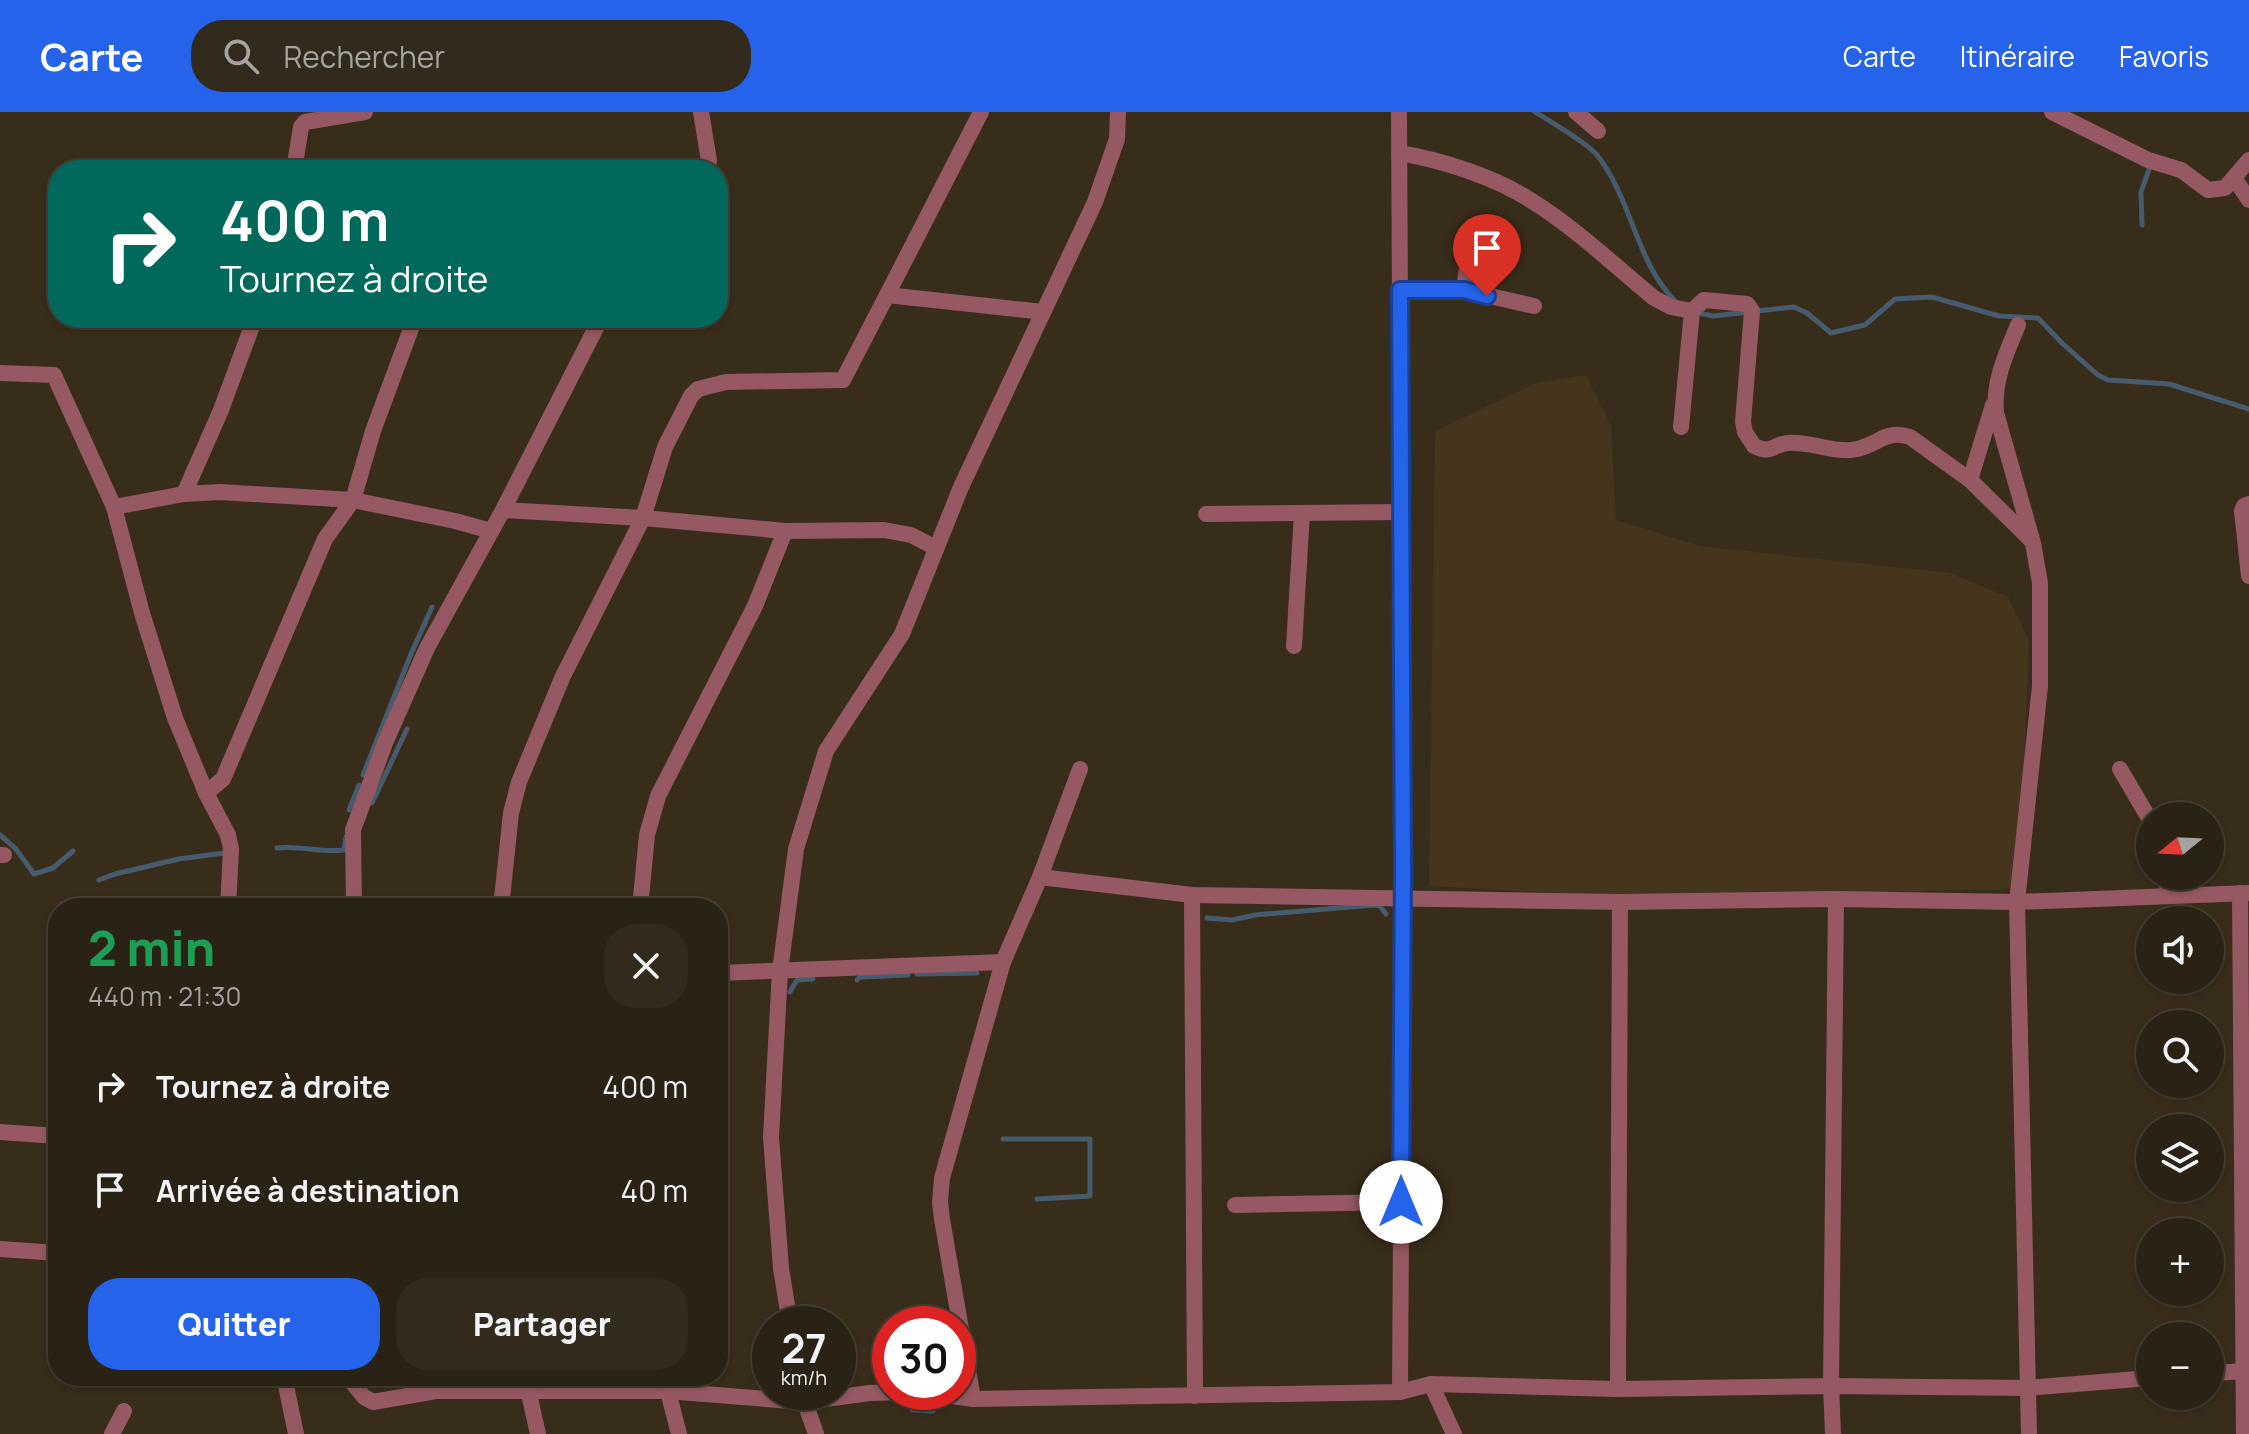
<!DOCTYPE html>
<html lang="fr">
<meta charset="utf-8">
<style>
:root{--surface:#2a2214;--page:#322a1d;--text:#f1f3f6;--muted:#a5a4a0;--line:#463f34;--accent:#2563eb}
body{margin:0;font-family:Manrope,sans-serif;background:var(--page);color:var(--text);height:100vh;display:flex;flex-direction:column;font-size:30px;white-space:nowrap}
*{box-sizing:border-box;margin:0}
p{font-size:26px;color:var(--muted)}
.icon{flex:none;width:44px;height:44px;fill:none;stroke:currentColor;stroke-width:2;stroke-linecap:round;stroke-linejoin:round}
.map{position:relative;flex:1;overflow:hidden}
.panel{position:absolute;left:48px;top:786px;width:680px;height:488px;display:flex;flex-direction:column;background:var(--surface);border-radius:32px;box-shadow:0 2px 6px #0004,0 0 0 2px var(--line)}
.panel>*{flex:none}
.banner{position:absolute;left:48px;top:48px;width:680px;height:168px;border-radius:32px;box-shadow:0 2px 6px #0004,0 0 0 2px var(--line);background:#00695c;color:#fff;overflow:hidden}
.needle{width:52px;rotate:252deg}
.controls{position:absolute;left:2136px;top:690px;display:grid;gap:16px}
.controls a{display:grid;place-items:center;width:88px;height:88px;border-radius:50%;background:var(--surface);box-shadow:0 2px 6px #0004,0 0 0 2px var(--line);font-size:40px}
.speed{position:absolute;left:752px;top:1194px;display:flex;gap:16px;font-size:40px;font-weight:700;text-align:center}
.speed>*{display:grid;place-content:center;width:104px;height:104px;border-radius:50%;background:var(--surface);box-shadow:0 2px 6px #0004,0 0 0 2px var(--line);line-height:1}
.speed small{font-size:20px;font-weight:400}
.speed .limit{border:12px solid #d22;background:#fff;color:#111}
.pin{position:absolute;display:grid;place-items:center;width:68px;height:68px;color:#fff;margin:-82px -34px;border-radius:50% 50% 50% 0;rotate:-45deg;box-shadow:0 0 8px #0007}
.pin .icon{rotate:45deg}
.me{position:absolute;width:88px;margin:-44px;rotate:0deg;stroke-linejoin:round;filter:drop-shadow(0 0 6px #0008)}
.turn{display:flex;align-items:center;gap:28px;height:168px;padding:0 40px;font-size:36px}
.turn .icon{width:104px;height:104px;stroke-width:2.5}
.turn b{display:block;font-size:56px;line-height:68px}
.round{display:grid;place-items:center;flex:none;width:84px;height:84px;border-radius:32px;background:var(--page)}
.overview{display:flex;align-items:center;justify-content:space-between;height:136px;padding:0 40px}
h1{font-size:48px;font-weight:800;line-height:60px;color:#1e9e55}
.primary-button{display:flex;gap:16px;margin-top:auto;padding:16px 40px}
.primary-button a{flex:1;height:92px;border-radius:32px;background:var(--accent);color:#fff;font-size:32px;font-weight:800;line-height:92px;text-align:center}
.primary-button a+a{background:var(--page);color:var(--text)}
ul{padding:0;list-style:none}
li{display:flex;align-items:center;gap:24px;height:104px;padding:0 40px}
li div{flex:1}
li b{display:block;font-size:30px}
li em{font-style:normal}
header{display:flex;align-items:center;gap:48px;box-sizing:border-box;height:112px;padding:0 40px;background:var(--accent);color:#fff}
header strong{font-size:38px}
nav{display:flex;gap:44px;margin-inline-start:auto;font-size:28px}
.search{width:560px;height:72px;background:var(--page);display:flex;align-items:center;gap:20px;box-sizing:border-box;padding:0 28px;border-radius:32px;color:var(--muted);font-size:30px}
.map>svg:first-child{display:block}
.built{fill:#44351c}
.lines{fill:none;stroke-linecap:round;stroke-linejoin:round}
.stream{stroke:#475b6f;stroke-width:5}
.minor{stroke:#965862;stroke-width:16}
.route-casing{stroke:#184099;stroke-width:20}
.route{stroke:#2563eb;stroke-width:14}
</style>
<header>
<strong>Carte</strong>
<div class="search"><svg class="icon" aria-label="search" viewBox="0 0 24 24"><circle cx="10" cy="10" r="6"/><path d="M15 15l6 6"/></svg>Rechercher</div>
<nav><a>Carte</a><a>Itinéraire</a><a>Favoris</a></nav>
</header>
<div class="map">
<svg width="2249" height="1322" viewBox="0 0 2249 1322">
<rect width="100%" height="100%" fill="#382d1b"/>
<polygon class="built" points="1586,263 1611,313 1616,408 1700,434 1950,461 2008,485 2029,529 2019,777 1633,785 1429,774 1435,319 1536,271"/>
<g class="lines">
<g class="stream">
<path d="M1535,0C1551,10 1586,30 1597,43C1632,87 1636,151 1676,190"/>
<polyline points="2142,113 2141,80 2151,52"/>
<polyline points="1694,200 1713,204 1794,195 1807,201 1831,221 1865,213 1895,187 1932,185 1999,204 2038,206 2063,232 2098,263 2108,268 2169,272 2249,297"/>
<polyline points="363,663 411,542 432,495"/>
<polyline points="368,690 372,691 407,617"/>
<polyline points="349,698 359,673"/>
<polyline points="0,723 16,737 34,762 53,756 73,739"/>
<path d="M277,736C300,733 321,741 344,738L346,725"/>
<polyline points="99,768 115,762 179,747 224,741"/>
<polyline points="1207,806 1232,808 1255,803 1374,793 1380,794 1386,802"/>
<polyline points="917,862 977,861"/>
<polyline points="857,868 860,865 908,863"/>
<polyline points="790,880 797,868 813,867"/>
<polyline points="1003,1027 1090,1027 1090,1084 1037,1087"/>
<polyline points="912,1298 933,1299"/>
</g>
<g class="minor">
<polyline points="701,0 709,49 706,58"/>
<polyline points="981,0 887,183 1043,200"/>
<polyline points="1399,0 1403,786 1400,1280"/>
<polyline points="1576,0 1598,19"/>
<polyline points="2052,0 2148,48 2181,58 2208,78 2225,76 2249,48"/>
<path d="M1399,41C1442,48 1495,65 1532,89C1575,116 1614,153 1654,186L1671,195L1692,199"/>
<polyline points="294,58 301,15 305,10 365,0"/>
<polyline points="2234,66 2249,88"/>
<polyline points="1400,178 1464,178 1534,194"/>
<polyline points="1464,178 1472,119"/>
<path d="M2018,213C2006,242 1993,269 1996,301L2033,431L2040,471V574L2017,790L2029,1322"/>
<polyline points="0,261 54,263 114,395 142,501 175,606 206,681 228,723 231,737 228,796"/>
<path d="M1681,315L1692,199L1704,188L1747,192L1752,199L1743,310L1745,320L1754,334C1773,343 1772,332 1788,331C1811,329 1835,342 1857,337C1879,332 1886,317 1910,325L1970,368L2030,427"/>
<polyline points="1970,368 1993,293"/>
<polyline points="184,382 221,298 255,206"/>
<polyline points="2249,392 2244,394 2242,399 2249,464"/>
<polyline points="114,395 184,382 220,380 353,388 455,409 491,419"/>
<polyline points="503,398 643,406 785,419 884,418 911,423 936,436"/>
<polyline points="1206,402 1401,400"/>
<polyline points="1294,534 1302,401"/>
<polyline points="2120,657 2150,708"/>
<polyline points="206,681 223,667 325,427 353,388 373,319 415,206"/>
<polyline points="0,743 4,743"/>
<polyline points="2166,764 2168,782"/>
<polyline points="1040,765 1192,783 1620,790 1836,787 2017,790 2249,781"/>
<polyline points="2240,781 2244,1322"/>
<polyline points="1192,783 1195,1284"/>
<polyline points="354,796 353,718 385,631 427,536 503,398 601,206"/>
<polyline points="501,796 511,701 519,670 563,564 643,406 665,335 691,284 698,277 726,270 843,268 887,183"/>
<polyline points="640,796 647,723 658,684 755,494 785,419"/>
<polyline points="718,861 1003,850"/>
<polyline points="0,1020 58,1024"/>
<polyline points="1235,1093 1401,1090"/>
<polyline points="0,1137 58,1141"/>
<polyline points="790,1212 781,1156 771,1025 780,859 796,737 826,639 902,522 961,375 1095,90 1117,27 1118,0"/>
<polyline points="2210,1261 2249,1259"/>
<polyline points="284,1264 296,1322"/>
<polyline points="347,1264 364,1285 373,1290 436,1279 667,1279 803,1290 870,1281 906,1280"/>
<polyline points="525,1264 538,1322"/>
<polyline points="664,1264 679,1322"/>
<polyline points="1431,1272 1454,1322"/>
<polyline points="1618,1277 1620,790"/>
<polyline points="925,1280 973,1287 1400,1280 1431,1272 1618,1277 1831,1274 2027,1276 2150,1266"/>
<polyline points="802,1282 816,1322"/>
<polyline points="973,1287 942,1107 940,1090 942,1066 1003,850 1040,765 1080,657"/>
<polyline points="112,1322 124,1299"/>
<polyline points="1833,1322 1831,1274 1836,787"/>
</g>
</g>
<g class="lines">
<defs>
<polyline id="route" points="1401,1090 1403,756 1400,178 1464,178 1487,184"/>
</defs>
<use href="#route" class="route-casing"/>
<use href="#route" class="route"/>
</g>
</svg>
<div class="controls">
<a><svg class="needle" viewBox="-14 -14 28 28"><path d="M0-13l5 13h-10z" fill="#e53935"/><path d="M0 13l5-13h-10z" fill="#a5a4a0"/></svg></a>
<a><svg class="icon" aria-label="sound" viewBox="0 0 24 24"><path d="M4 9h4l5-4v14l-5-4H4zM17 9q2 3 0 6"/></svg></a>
<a><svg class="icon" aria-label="search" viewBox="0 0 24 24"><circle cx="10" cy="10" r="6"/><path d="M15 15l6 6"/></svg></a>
<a><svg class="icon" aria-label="layers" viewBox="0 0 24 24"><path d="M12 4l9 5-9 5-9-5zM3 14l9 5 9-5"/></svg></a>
<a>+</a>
<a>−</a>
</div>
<div class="speed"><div>27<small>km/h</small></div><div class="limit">30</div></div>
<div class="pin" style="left:1487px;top:184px;background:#d93025"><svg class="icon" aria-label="arrive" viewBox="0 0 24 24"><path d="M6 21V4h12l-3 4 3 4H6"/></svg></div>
<svg class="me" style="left:1401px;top:1090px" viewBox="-20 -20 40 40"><circle r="19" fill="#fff"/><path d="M0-13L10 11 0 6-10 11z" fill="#2563eb"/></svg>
<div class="banner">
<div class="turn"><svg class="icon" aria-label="right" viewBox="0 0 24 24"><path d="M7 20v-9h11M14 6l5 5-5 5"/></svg><div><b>400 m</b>Tournez à droite</div></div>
</div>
<section class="panel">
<div class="overview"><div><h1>2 min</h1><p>440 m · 21:30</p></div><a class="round"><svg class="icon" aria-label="close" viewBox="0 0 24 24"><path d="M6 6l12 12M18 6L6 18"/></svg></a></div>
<ul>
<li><svg class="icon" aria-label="right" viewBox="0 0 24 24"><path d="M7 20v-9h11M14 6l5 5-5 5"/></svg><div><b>Tournez à droite</b></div><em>400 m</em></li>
<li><svg class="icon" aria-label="arrive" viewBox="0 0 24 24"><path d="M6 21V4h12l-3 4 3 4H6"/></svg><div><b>Arrivée à destination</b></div><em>40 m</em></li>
</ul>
<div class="primary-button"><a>Quitter</a><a>Partager</a></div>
</section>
</div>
